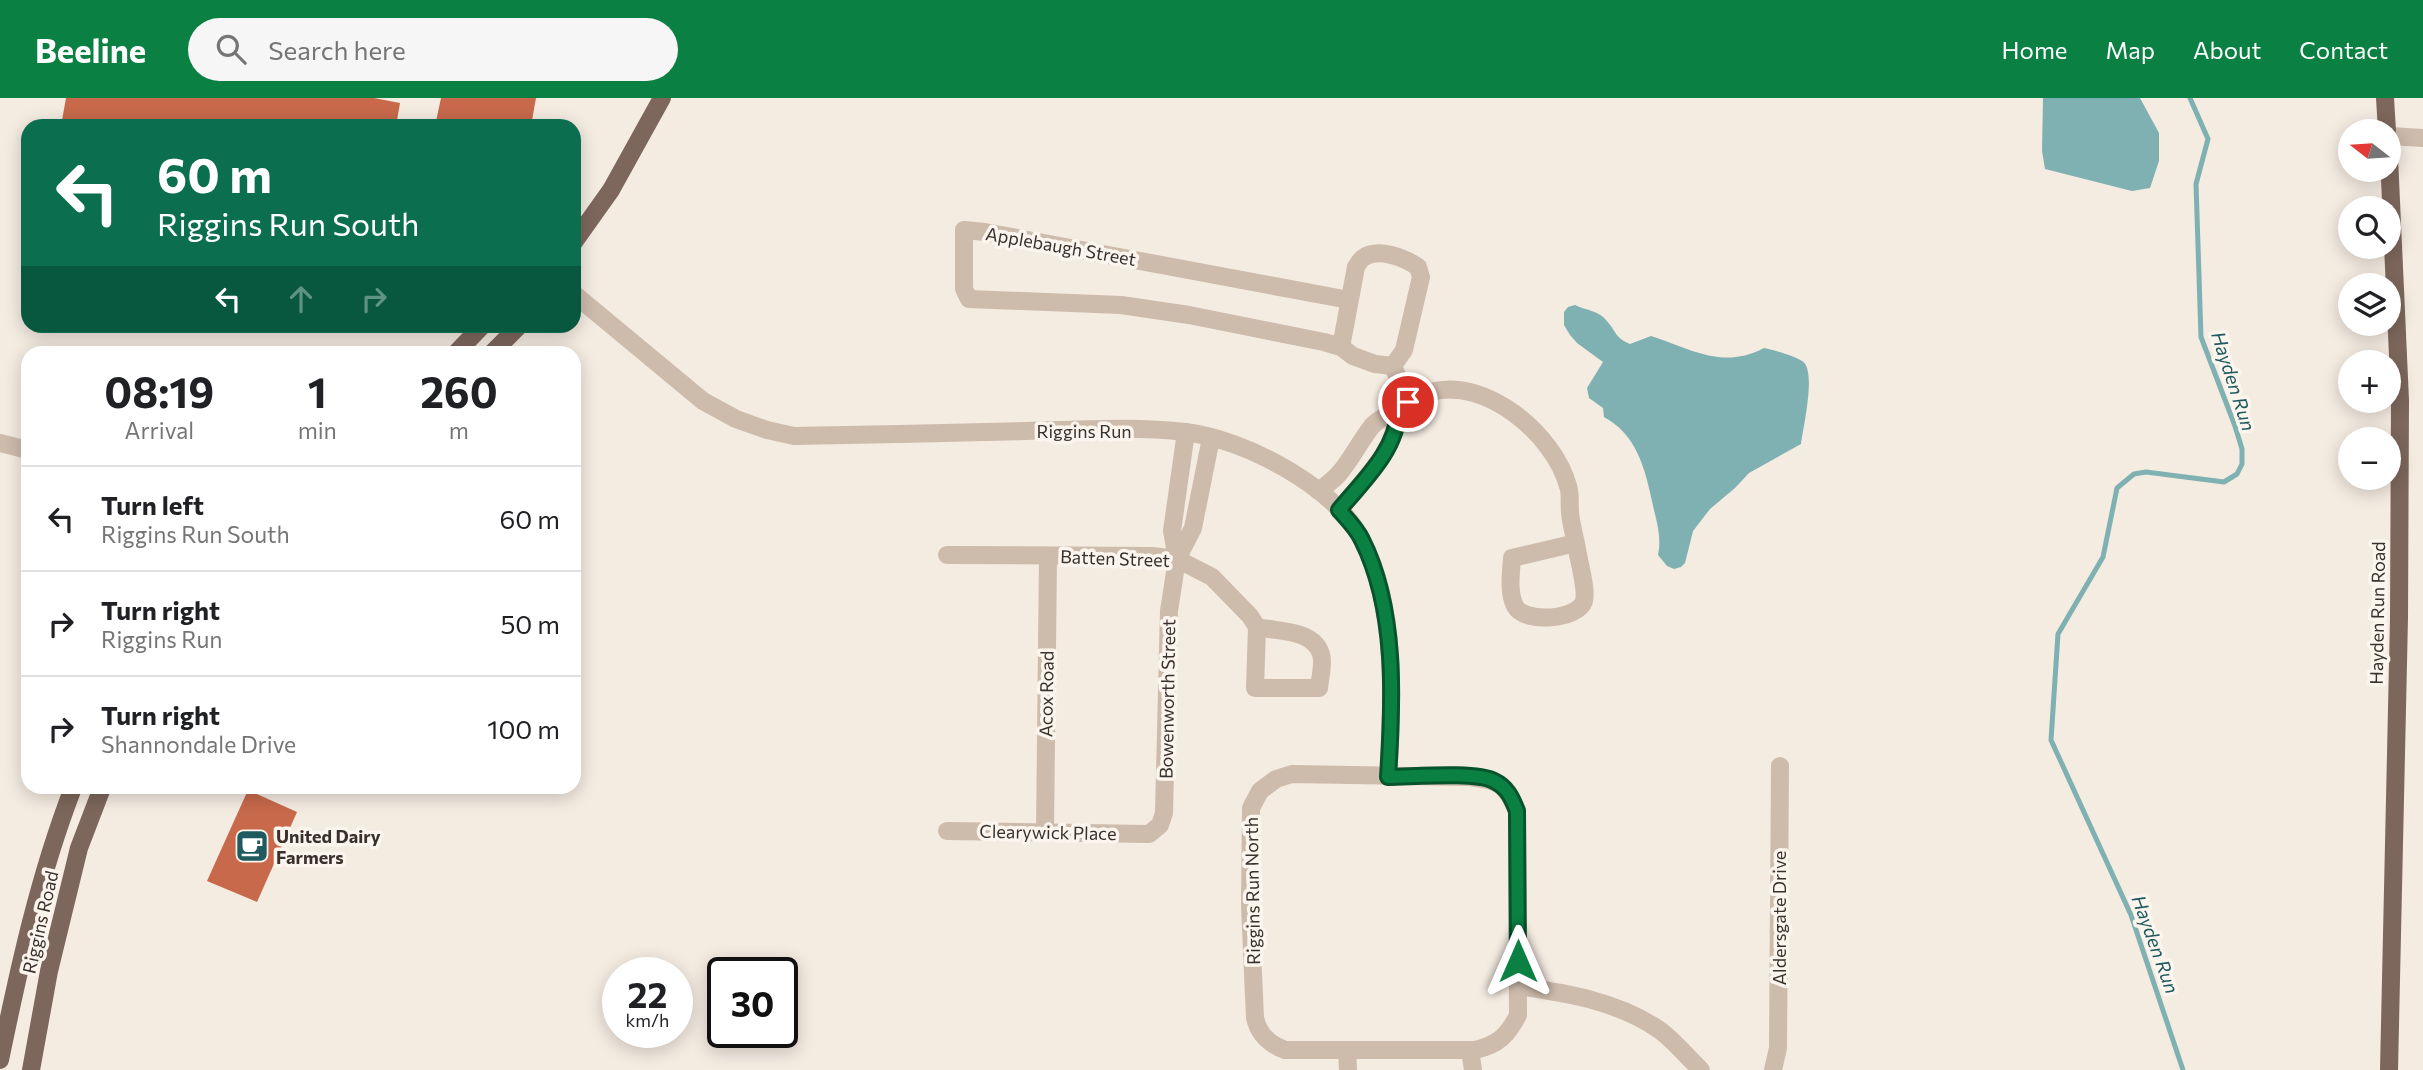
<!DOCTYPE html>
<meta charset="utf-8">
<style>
:root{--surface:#fff;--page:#f6f6f6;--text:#202124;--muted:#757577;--line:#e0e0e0;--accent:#0b8043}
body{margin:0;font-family:Commissioner,sans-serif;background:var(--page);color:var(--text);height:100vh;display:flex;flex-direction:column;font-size:26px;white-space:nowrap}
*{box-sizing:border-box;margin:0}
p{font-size:23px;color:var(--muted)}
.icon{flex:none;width:38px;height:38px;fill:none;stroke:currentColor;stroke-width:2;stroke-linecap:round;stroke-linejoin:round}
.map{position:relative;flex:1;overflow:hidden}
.sheet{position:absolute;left:21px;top:248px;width:560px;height:448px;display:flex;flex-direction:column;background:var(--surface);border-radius:21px;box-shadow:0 4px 18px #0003}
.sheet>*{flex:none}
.banner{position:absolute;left:21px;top:21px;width:560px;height:214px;border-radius:21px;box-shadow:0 4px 18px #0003;background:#0b6e4f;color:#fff;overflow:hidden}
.needle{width:46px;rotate:287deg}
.fabs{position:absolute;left:2338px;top:21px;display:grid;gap:14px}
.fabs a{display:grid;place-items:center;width:63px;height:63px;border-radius:50%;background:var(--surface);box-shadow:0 4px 18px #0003;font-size:35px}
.speed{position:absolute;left:602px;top:859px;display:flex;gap:14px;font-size:35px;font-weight:700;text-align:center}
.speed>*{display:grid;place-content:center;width:91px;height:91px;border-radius:50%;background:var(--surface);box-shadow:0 4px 18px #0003;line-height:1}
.speed small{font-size:18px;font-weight:400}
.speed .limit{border:4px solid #111;border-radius:10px;background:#fff;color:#111}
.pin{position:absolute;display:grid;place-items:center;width:60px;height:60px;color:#fff;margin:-30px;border:4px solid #fff;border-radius:50%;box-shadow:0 2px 7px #0007}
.me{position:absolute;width:77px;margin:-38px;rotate:0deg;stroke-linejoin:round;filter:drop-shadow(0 0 5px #0008)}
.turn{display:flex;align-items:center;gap:24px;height:147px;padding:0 21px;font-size:32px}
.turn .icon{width:91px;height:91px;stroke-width:2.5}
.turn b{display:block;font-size:49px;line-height:60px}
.lanes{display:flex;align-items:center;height:66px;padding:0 21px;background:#0003;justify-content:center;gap:35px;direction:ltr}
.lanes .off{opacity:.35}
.eta{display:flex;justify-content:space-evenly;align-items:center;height:119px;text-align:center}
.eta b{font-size:42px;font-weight:700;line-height:49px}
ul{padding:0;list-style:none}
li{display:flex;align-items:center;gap:21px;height:105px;padding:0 21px;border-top:2px solid var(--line)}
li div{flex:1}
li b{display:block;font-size:26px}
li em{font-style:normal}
header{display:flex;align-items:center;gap:42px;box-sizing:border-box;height:98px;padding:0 35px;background:var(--accent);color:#fff}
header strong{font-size:33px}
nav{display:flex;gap:38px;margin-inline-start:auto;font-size:24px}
.search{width:490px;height:63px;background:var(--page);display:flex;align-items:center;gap:18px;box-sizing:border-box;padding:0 24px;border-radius:38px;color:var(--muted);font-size:26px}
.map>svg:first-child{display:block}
.water{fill:#7fb0b2}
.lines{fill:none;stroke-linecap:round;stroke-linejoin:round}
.stream{stroke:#7fb0b2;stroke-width:5}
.building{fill:#c8694b}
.minor{stroke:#cdbbac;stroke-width:18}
.major{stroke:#7d675c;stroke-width:18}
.route-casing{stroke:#07532c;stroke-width:18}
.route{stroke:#0b8043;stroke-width:12}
.labels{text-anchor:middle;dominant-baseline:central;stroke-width:7;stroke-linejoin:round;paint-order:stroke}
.street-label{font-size:18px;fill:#3b302b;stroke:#fbf5ee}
.poi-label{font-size:18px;font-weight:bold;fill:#3b302b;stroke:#fbf5ee;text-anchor:start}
.water-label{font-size:19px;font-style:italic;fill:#1f5a5e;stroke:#fbf5ee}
</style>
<header>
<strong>Beeline</strong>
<div class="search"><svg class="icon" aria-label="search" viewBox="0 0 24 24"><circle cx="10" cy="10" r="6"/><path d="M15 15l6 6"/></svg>Search here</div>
<nav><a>Home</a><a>Map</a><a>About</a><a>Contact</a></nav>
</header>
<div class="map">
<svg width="2423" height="972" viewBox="0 0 2423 972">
<rect width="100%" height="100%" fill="#f4ebe1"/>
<g class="water">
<polygon points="2043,0 2140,0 2159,35 2159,63 2150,90 2132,93 2045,71 2042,53"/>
<path d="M1575,207C1585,212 1599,213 1606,222C1617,234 1614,239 1630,246L1651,238C1692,251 1722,272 1764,250C1774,252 1794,258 1802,263C1817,271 1803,330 1801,346L1749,375L1735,390L1710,411L1693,433L1685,465L1681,469L1674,471L1667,468L1658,457C1662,438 1656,422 1652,403C1645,370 1636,336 1604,319L1603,310L1589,300L1587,290L1603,264L1577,245L1570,237L1564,227V214L1568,209Z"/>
</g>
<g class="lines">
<polyline class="stream" points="2183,972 2131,817 2051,642 2058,536 2103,459 2117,390 2134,376 2146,374 2224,384 2237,376 2242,366 2242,351 2235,328 2201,239 2196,86 2208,41 2190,0"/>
</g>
<g class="building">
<polygon points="66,0 374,0 400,5 396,28 61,28"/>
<polygon points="441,0 536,0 531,28 435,28"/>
<polygon points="248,692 297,714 257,804 207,783"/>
</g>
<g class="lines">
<g class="minor">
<polyline points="2389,38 2423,40"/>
<path d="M574,196L703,303L736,321L767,332L794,338C871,337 949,335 1026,333C1077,332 1135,328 1185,334C1244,341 1332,387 1361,440C1397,506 1393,606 1388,679"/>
<polyline points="1349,202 985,134 964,132 964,191 969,201 1121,207 1189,217 1324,244 1341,249 1353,258 1375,266 1393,268 1408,304"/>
<path d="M1341,249L1356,169C1358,166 1360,162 1363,160C1378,149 1405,160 1418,169L1421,179L1404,252L1393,268"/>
<polyline points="0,345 28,352"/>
<path d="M1319,393C1327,387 1336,380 1342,372C1353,358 1361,342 1372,328C1379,320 1420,297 1431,294C1487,279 1554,337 1568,388C1571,396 1569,406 1570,414C1571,427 1575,439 1577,451C1579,464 1587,492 1584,503C1578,522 1524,526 1515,508C1508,494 1511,475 1512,460L1576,445"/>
<path d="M1339,412C1363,383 1397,351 1398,312"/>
<path d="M947,457L1152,458L1177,461L1212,479L1250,518L1257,529L1255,590H1319C1320,580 1324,565 1321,556C1313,531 1279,534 1257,529"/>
<polyline points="1177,461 1172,433 1186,334"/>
<path d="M1292,676L1469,679C1498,682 1505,685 1517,713L1518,917C1508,937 1498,947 1475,952H1285C1269,946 1259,937 1255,920L1250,808L1251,710L1260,693L1276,681Z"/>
<polyline points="947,733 1149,736 1160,727 1164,715 1169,513 1177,461 1193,430 1211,340"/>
<polyline points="1045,733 1048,458"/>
<path d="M1518,888C1566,895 1617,903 1658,931C1673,941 1687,959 1701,972"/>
<polyline points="1347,952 1348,972"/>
<polyline points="1470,952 1473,972"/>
<polyline points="1773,972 1778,950 1780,668"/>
</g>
<g class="major">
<polyline points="2385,0 2387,33"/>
<polyline points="2389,59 2400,302 2399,520 2389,972"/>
<polyline points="574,144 611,92 662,0"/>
<polyline points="455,256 482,228"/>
<polyline points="491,256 519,228"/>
<path d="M0,962C19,870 39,778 73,690"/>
<polyline points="31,972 49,873 79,750 102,690"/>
</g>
</g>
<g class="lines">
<defs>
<path id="route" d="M1408,304L1398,312C1398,351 1363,383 1339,412C1347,421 1357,431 1362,442C1397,512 1393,602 1388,679C1412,679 1475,673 1494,683C1507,689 1512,700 1517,713L1518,863"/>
</defs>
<use href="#route" class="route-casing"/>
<use href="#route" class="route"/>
</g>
<defs>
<symbol id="cafe-square" viewBox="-11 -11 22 22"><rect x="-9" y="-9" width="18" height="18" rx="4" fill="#1f5a5e" stroke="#fbf5ee"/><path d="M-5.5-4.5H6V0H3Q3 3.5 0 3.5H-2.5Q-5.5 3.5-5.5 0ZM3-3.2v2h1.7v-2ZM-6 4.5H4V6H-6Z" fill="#fff"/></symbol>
</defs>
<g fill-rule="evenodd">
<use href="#cafe-square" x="233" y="729" width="38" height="38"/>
</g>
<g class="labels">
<g class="street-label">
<text transform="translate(1061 148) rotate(10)">Applebaugh Street</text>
<text x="1084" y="333">Riggins Run</text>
<text transform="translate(1115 460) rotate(2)">Batten Street</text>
<text transform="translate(2377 515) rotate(-89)">Hayden Run Road</text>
<text transform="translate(1046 596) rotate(-89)">Acox Road</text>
<text transform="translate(1167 601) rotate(-89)">Bowenworth Street</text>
<text transform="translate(1048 734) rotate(1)">Clearywick Place</text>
<text transform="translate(1252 793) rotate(-91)">Riggins Run North</text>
<text transform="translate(1779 820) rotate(-90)">Aldersgate Drive</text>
<text transform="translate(40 824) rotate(-77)">Riggins Road</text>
</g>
<g class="poi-label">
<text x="276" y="738">United Dairy<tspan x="276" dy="21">Farmers</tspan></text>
</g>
<g class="water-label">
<text transform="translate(2234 283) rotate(72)">Hayden Run</text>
<text transform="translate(2156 846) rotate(70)">Hayden Run</text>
</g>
</g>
</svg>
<div class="fabs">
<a><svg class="needle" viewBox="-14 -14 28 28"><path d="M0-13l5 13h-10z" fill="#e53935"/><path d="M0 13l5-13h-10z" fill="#757577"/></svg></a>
<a><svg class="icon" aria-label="search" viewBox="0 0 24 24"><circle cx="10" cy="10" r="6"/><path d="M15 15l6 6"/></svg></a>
<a><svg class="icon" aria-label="layers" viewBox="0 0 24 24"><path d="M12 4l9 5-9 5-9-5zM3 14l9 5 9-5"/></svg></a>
<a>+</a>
<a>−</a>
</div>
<div class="speed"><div>22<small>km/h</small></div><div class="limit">30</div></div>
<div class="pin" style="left:1408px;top:304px;background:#d93025"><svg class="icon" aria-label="arrive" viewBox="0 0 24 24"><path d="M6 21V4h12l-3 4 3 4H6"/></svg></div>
<svg class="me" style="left:1518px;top:863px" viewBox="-20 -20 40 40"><path d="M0-17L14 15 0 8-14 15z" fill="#0b8043" stroke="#fff" stroke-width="4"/></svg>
<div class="banner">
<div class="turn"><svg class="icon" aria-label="left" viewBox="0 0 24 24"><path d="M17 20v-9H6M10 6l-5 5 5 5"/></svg><div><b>60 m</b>Riggins Run South</div></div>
<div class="lanes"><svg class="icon" aria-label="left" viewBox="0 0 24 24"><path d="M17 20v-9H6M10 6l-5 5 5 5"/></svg><svg class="icon off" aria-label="ahead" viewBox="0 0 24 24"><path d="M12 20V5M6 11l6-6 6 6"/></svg><svg class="icon off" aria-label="right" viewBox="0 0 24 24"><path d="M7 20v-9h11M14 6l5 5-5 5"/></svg></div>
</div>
<section class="sheet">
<div class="eta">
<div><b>08:19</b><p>Arrival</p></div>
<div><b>1</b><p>min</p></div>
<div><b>260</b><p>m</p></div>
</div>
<ul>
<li><svg class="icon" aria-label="left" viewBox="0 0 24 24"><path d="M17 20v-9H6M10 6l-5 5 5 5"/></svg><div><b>Turn left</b><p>Riggins Run South</p></div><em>60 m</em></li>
<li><svg class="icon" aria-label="right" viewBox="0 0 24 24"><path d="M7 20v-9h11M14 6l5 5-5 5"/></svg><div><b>Turn right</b><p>Riggins Run</p></div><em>50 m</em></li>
<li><svg class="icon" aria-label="right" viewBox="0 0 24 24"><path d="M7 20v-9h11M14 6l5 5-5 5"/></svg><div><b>Turn right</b><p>Shannondale Drive</p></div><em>100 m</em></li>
</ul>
</section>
</div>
